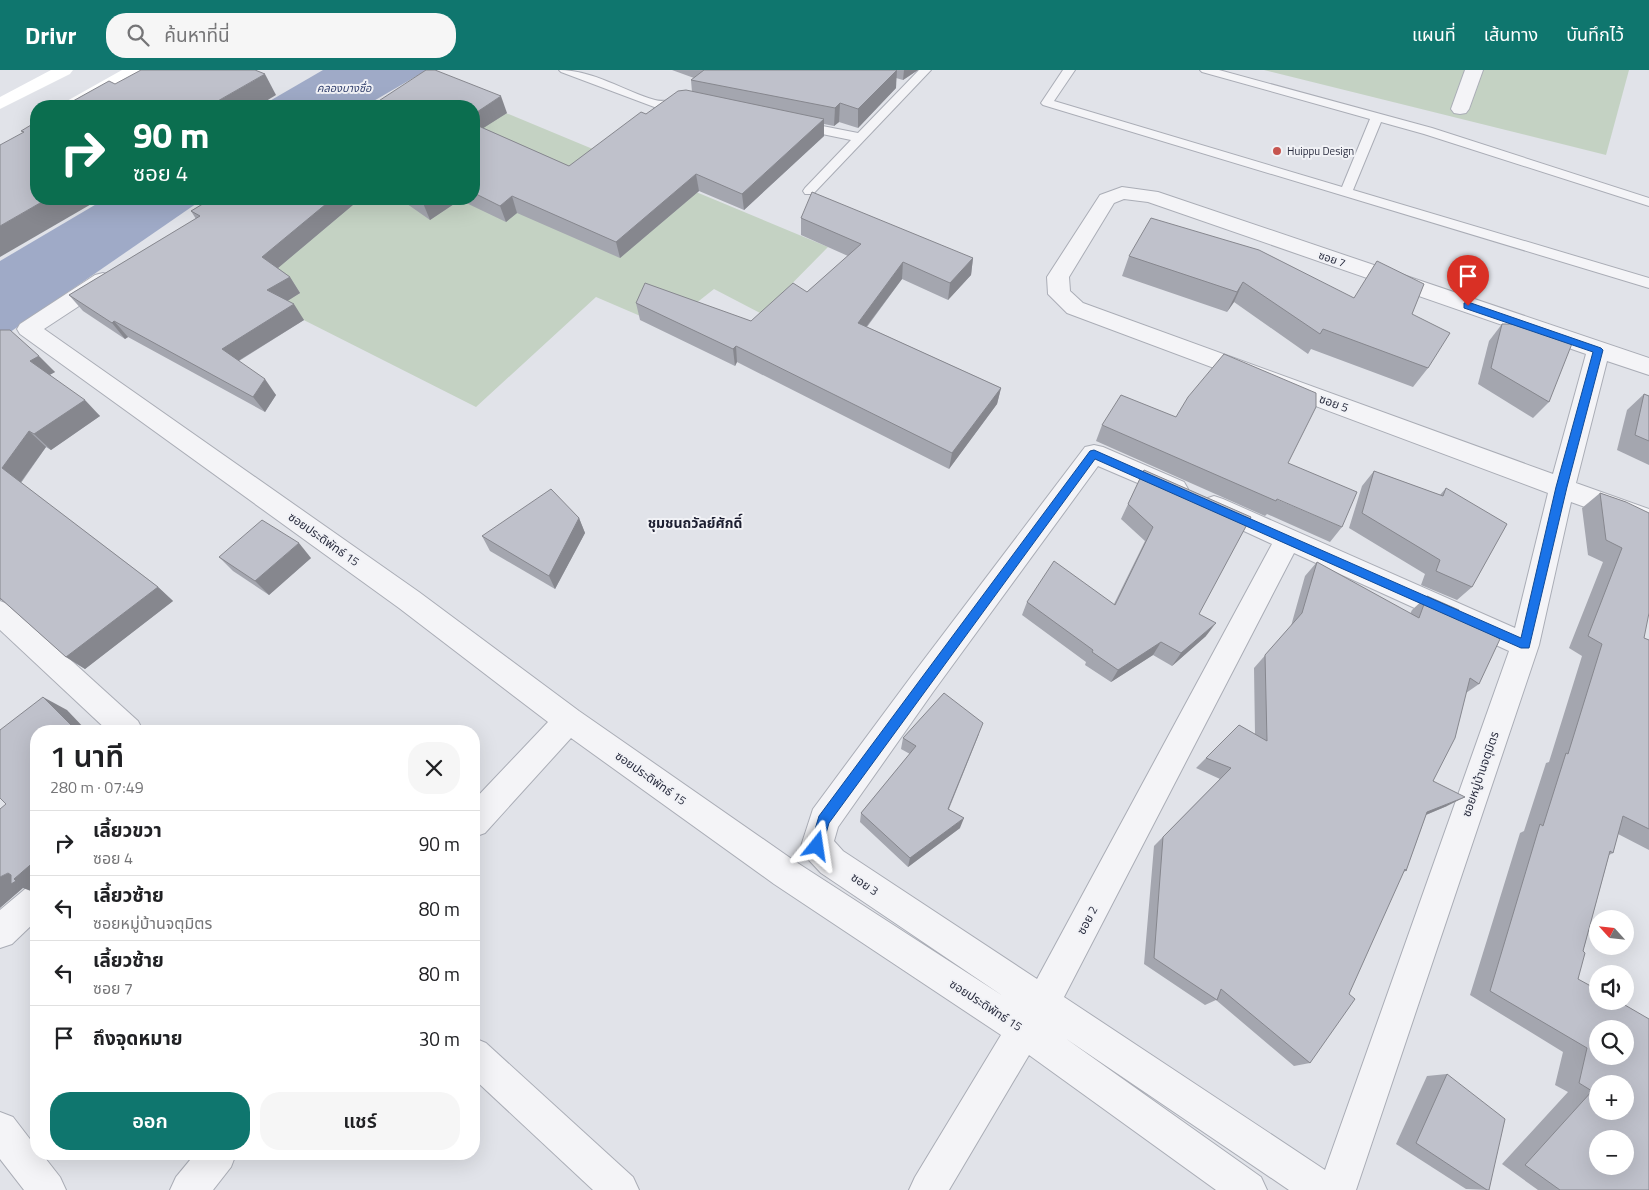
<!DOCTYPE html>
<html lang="th">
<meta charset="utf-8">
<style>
:root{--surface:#fff;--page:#f6f6f6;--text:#202124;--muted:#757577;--line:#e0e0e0;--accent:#0f766e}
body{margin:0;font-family:"Titillium Web","Noto Sans Thai",sans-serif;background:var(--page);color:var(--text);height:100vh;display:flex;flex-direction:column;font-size:19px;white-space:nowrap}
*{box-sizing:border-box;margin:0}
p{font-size:16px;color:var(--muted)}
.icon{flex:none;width:28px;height:28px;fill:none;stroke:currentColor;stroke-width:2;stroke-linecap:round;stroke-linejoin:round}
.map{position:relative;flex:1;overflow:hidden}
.side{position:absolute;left:30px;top:655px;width:450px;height:435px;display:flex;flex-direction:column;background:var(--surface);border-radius:20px;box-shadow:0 5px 20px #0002}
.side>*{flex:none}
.guide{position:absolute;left:30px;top:30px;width:450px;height:105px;border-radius:20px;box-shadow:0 5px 20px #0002;background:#0b6e4f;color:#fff;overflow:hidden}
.needle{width:32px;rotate:297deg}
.controls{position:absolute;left:1589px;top:840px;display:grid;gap:10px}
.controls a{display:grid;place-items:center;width:45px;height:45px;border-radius:50%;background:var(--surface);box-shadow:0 5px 20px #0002;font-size:25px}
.pin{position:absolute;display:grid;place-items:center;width:42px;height:42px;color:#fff;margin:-51px -21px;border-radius:50% 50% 50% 0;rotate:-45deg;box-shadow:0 0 5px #0007}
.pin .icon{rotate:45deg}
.me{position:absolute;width:55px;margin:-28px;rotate:15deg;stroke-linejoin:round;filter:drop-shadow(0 0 4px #0008)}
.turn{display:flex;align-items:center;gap:18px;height:105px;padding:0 20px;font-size:22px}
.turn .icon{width:65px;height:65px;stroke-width:2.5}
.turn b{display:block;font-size:35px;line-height:42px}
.round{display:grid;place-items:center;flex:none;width:52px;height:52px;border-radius:20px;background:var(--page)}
.headline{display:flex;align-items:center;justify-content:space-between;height:85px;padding:0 20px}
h1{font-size:30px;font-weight:600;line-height:38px}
.primary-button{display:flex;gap:10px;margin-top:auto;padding:10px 20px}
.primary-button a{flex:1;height:58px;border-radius:20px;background:var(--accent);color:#fff;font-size:20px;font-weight:600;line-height:58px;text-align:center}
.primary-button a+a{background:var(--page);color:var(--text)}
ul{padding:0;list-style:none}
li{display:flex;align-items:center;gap:15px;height:65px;padding:0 20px;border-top:1px solid var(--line)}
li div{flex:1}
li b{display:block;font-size:19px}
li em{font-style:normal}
header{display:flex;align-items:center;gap:30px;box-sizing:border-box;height:70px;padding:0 25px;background:var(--accent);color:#fff}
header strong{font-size:24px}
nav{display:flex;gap:28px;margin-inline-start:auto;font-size:18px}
.search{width:350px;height:45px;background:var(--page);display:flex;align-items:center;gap:12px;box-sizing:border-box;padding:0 18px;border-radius:20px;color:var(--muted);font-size:19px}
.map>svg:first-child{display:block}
.green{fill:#c4d2c3}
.water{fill:#9faac7}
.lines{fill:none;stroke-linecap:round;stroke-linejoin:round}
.lane-casing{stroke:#aaadb6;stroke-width:2}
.street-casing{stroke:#aaadb6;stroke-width:2}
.lane{fill:#f4f4f7;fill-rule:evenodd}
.street{fill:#f4f4f7;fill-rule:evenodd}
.secondary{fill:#fff;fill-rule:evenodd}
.wall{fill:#a4a6af}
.shaded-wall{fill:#86878e}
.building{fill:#bfc1cb;stroke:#86878e;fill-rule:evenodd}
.route{fill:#1a73e8;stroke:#114b97}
.poi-dot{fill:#c6554f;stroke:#f1f2f6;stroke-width:2}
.labels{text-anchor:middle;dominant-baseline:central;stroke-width:4;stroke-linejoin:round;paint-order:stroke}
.far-water-label{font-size:11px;font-style:italic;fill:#374571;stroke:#f1f2f6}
.far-poi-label{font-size:11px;fill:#2b2e40;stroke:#f1f2f6;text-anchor:start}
.far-street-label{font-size:11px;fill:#2b2e40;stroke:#f1f2f6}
.street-label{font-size:12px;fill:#2b2e40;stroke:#f1f2f6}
.neighbourhood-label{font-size:14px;font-weight:bold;fill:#1d1f31;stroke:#f1f2f6}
</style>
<header>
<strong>Drivr</strong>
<div class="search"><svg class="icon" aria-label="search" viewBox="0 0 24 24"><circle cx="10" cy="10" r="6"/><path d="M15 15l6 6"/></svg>ค้นหาที่นี่</div>
<nav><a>แผนที่</a><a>เส้นทาง</a><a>บันทึกไว้</a></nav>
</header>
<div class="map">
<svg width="1649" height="1120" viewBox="0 0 1649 1120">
<rect width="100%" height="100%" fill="#e1e3e9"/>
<g class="green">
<polygon points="1264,0 1629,0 1606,85"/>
<polygon points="417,6 828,177 762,244 714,219 666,257 596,227 476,337 278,237 282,210 229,129 474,129 474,36"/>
</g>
<g class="water">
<polygon points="323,0 427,0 365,36 261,36"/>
<polygon points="105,129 203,129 0,269 0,191"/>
</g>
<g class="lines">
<defs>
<g id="lane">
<path d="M559,0C593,0 624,21 655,30C666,34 681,24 689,32L683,35L657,38L561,2Z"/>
<polygon points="919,0 931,0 813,124 805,124 803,121 805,118 851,70 798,59 796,56 798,53 802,52 858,63"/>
<polygon points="1063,0 1075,0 1054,31 1342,117 1370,49 1202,2 1200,0 1219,0 1432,58 1649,128 1649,136 1424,64 1381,52 1353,120 1649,208 1649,218 1043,35 1041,33"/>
</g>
<g id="street">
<polygon points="1465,0 1483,0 1469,39 1466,43 1460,44 1454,43 1451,39"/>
<path d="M1122,117L1158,122L1649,288V305L1607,291L1576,413L1649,439V460L1571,432L1539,575L1356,1120H1289L1065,968L1261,1107L1267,1120H1216L1029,985L949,1120H909L915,1107L1001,965L774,814L571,668L485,763L474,767V730L548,652L399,538L20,264L17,259L20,254L95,205L103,203L111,205L114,210L111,215L44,259L419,522L579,641L796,792L1003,926L821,803L806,787L801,776L813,739L913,604L1085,377L1094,375L1103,377L1184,412L1188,419L1184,426L1175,429L1098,396L933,622L838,757L834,771L843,781L1037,909L1272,474L1205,443L1201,436L1205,429L1214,426L1223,429L1515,558L1548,423L1067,243L1048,224L1047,207L1100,125ZM1124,129L1148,132L1586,284L1553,404L1083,233L1070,221L1069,207L1114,133ZM1294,483L1509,581L1325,1100L1064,927Z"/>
<polygon points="0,531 10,535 138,651 143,661 108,661 0,560"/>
<polygon points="36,814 36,851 12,874 0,878 0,840 25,819"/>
<polygon points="474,968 486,973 633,1107 639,1120 593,1120 474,1009"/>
<polygon points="0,1042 13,1047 36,1077 36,1084 42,1084 60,1107 66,1120 24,1120 0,1089"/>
<polygon points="195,1084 236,1084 231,1097 213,1120 170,1120 176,1107"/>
</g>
</defs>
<use href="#lane" class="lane-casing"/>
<use href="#street" class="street-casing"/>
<use href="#lane" class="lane"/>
<use href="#street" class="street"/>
<g class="secondary">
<polygon points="51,0 73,0 70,4 0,39 0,27"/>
<polygon points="122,0 144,0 141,4 84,36 62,36 65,32"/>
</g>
</g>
<g class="wall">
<polygon points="672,0 918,0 903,10 896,8 896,18 858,58 839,52 834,56 824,54 824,66 744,140 699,121 620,188 517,143 506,152 460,130 430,150 400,129 474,129 474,36 507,43 483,58 569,96 646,44 692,22 691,10 694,8"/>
<polygon points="211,129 360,129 278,198 290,207 300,223 287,231 304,250 239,291 276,325 265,342 128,267 125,269 83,241 69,225 196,149 191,141"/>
<polygon points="801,148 973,188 971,205 948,230 902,209 867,257 1001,318 997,334 949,399 737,292 735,296 640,250 636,233 751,251 807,222 848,186 801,165"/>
<polygon points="1129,186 1354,228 1412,244 1428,298 1413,317 1311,279 1308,284 1234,232 1227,242 1122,206"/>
<polygon points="1502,254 1549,332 1533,348 1478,314 1489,271"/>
<polygon points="0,260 55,302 49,305 100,346 51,380 46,377 21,413 158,517 173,531 85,599 66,587 2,530 0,530"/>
<polygon points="1644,324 1649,326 1649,395 1617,380 1627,340"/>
<polygon points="1102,355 1342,457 1330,472 1267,444 1265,446 1096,371"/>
<polygon points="1144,400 1199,544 1206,566 1172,596 1153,585 1111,612 1085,595 1086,592 1022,545 1027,532 1114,534 1145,471 1121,449"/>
<polygon points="1374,401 1440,425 1446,418 1472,517 1457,530 1421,515 1425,504 1349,458 1362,416"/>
<polygon points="1600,423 1626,432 1644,568 1649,570 1649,780 1618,764 1613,783 1609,785 1583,881 1578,909 1649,1120 1538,1120 1502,1094 1568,1022 1555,1015 1563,982 1470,925 1520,763 1524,761 1546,693 1549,692 1582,586 1569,578 1603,492 1588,485 1582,438"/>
<polygon points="579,448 585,463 555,519 490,481 482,466"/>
<polygon points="219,487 311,488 269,525 233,501"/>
<polygon points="1317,492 1410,544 1412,540 1427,526 1456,545 1479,614 1466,623 1433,711 1447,736 1426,745 1406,801 1403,802 1310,993 1294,996 1216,930 1205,935 1144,894 1154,776 1220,709 1196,698 1239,655 1255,664 1254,598 1291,556 1305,506"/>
<polygon points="979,664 949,739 960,758 908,797 860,752 861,743 910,684 901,679 903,668"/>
<polygon points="1447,1004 1489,1120 1466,1119 1396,1074 1427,1006"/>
</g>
<g class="shaded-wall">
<polygon points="897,0 896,18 858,58 858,39"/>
<polygon points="904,0 918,0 903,10"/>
<polygon points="265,4 276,25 258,36 209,36"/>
<polygon points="501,26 507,43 474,64 474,44"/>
<polygon points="840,33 839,52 834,56 835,38"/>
<polygon points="824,49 824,66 744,140 742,124"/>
<polygon points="696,104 699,121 620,188 616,172"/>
<polygon points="512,126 517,143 506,152 500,136"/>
<polygon points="47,129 100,129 0,187 0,156"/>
<polygon points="332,129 360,129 272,203 262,187"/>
<polygon points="430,129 460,129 460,130 430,150 423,133"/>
<polygon points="973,188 971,205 948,230 950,213"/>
<polygon points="903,192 902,209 857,269 858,253"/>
<polygon points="290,207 300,223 278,237 267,220"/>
<polygon points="1243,212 1234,232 1227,242 1237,222"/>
<polygon points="294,234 304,250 233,294 222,279"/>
<polygon points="114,251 128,267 125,269 112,253"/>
<polygon points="736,276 737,292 735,296 733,279"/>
<polygon points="39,286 55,302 46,307 30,291"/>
<polygon points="265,309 276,325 265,342 253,327"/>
<polygon points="1001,318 997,334 949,399 952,383"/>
<polygon points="85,330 100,346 51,380 34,364"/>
<polygon points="29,361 46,377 20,413 2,398"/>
<polygon points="579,448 585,463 555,519 549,506"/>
<polygon points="299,473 311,488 269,525 255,511"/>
<polygon points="158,517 173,531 85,599 66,587"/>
<polygon points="1216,553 1206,566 1172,596 1181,583"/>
<polygon points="1161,572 1153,585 1111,612 1118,600"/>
<polygon points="43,627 67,640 87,661 77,661"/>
<polygon points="1465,727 1447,736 1411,751 1427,742"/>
<polygon points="964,748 960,758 908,797 910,788"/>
<polygon points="36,790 36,823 23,818 0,838 0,807"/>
</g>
<g class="building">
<polygon points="141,0 255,0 265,4 209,36 64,36 109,11 115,14"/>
<polygon points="426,0 435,0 501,26 474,44 474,36 371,36"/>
<polygon points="704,0 897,0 858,39 840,33 835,38 691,10"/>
<polygon points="686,20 824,49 742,124 696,104 616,172 512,126 500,136 474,123 474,54 569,96 641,42 646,44 678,21"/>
<polygon points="36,52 36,129 47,129 0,156 0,75 24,62 21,61"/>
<polygon points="812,122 973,188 950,213 903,192 858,253 1001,318 952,383 736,276 733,279 636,233 645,213 751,251 793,213 807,222 861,174 801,148"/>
<polygon points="211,129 332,129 262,187 290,207 267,220 294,234 222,279 265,309 253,327 114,251 112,253 69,225 200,146 191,141"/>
<polygon points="417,129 430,129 423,133"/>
<polygon points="1151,148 1259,180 1354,228 1377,191 1424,214 1412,244 1450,263 1428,298 1323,259 1320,264 1243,212 1237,222 1129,186"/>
<polygon points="1502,254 1516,254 1573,271 1549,332 1491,298"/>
<polygon points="0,260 10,260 39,286 30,291 85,330 34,364 29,361 2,398 158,517 66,587 0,528"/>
<polygon points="1224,284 1316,323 1316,337 1288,393 1357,422 1342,457 1277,429 1276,431 1102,355 1121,325 1176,347 1188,327"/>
<polygon points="1644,324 1649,326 1649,371 1635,365"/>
<polygon points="1144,400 1251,447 1199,544 1216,553 1181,583 1161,572 1118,600 1092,582 1093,580 1027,532 1054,491 1115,535 1153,457 1128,434"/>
<polygon points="1374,401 1443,426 1446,418 1507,454 1472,517 1436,501 1440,490 1362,443"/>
<polygon points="551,419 579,448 549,506 482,466"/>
<path d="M1600,423L1626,432L1649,443V543L1644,568L1649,570V759L1623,746L1613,783L1610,781L1583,881L1585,883L1578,909L1598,920V931H1618L1649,949V1120H1560L1525,1095L1592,1021L1579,1013L1587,978L1490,921L1540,754L1543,756L1566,683L1568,684L1602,574L1588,566L1622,478L1606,470ZM1598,959H1625V986H1598ZM1598,1014H1625V1041H1598ZM1598,1069H1625V1096H1598Z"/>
<polygon points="262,450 299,473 255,511 219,487"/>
<polygon points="1317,492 1419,548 1427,526 1459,540 1456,545 1500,569 1479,614 1470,608 1455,668 1433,711 1465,727 1427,742 1406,801 1405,799 1349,924 1355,929 1310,993 1221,919 1217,930 1154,888 1163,767 1231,698 1206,688 1239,655 1267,671 1265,585 1302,543"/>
<polygon points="944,623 983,653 948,739 964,748 910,788 861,743 916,676 903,668"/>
<polygon points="43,627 77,661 36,661 36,790 14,809 16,811 11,814 11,805 8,803 0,807 0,739 6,734 0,728 0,660"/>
<polygon points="1447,1004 1505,1049 1489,1120 1487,1120 1416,1073"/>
</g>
<polygon class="route" points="1468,232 1601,278 1603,280 1567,417 1529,578 1521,578 1095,389 829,753 821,781 817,782 812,781 810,776 819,746 1090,381 1094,380 1521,568 1556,417 1593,282 1464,238 1464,233"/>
<circle class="poi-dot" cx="1277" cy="81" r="5"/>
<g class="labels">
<g class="far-water-label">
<text x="344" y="18">คลองบางซื่อ</text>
</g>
<g class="far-poi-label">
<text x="1287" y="81">Huippu Design</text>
</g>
<g class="far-street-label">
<text transform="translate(1332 189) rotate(19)">ซอย 7</text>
</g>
<g class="street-label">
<text transform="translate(1334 333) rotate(20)">ซอย 5</text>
<text transform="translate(324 469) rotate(35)">ซอยประดิพัทธ์ 15</text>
<text transform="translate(1480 704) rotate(-71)">ซอยหมู่บ้านจตุมิตร</text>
<text transform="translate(651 708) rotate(35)">ซอยประดิพัทธ์ 15</text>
<text transform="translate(865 814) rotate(34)">ซอย 3</text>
<text transform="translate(1087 850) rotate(-62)">ซอย 2</text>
<text transform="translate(986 935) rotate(33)">ซอยประดิพัทธ์ 15</text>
</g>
<g class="neighbourhood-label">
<text x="695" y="452">ชุมชนถวัลย์ศักดิ์</text>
</g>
</g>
</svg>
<div class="controls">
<a><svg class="needle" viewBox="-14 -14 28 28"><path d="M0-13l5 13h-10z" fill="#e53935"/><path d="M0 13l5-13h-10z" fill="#757577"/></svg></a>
<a><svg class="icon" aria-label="sound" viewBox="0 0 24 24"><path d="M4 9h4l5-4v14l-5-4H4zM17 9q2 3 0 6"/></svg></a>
<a><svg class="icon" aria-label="search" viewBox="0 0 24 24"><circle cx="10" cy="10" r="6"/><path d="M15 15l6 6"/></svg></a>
<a>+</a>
<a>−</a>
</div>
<div class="pin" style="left:1468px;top:236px;background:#d93025"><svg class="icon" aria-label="arrive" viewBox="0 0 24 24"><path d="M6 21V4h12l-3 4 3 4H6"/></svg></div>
<svg class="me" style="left:817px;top:776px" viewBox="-20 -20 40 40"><path d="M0-17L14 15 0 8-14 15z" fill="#1a73e8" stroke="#fff" stroke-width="4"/></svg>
<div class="guide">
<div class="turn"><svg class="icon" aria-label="right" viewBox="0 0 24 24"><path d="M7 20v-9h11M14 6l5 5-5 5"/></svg><div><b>90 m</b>ซอย 4</div></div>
</div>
<section class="side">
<div class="headline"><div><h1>1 นาที</h1><p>280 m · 07:49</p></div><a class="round"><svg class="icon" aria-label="close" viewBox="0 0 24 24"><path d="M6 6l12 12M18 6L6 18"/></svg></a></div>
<ul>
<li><svg class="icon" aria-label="right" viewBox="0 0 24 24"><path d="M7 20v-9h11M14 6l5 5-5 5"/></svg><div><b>เลี้ยวขวา</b><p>ซอย 4</p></div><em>90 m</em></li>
<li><svg class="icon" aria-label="left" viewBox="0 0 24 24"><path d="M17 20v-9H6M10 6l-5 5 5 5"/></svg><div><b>เลี้ยวซ้าย</b><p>ซอยหมู่บ้านจตุมิตร</p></div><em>80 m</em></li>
<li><svg class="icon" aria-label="left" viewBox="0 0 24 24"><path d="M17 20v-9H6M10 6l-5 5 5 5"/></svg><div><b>เลี้ยวซ้าย</b><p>ซอย 7</p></div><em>80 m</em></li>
<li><svg class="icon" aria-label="arrive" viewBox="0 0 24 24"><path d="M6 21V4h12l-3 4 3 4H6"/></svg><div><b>ถึงจุดหมาย</b></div><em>30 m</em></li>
</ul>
<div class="primary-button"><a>ออก</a><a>แชร์</a></div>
</section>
</div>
